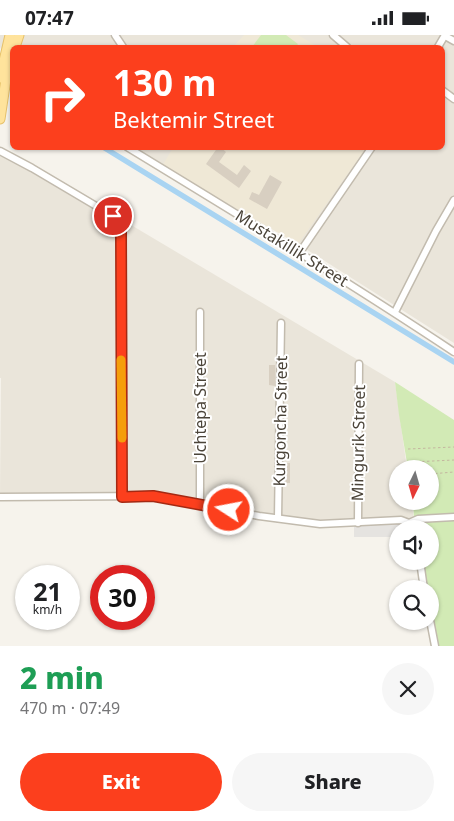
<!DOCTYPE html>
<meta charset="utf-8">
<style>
:root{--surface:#fff;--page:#f6f6f6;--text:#202124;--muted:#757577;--accent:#fc3f1d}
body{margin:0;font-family:"Noto Sans",sans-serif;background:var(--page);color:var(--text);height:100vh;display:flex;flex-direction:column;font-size:19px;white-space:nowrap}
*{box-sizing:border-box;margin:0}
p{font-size:16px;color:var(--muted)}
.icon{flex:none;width:28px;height:28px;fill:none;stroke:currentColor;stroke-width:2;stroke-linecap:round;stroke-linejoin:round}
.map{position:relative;height:611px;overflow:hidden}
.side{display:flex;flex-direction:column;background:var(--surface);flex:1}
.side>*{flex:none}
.hud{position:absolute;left:10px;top:10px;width:435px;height:105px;border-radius:8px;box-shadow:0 1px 4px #0004;background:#fc3f1d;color:#fff;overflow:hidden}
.needle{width:32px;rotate:185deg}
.controls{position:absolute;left:389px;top:425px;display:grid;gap:10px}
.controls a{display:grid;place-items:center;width:50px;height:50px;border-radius:50%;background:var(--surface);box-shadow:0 1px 4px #0004;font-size:25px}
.speed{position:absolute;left:15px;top:530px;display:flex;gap:10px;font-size:25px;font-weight:700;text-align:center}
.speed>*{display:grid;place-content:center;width:65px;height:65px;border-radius:50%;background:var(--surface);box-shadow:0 1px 4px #0004;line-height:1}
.speed small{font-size:12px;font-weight:400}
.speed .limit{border:8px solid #d22;background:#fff;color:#111}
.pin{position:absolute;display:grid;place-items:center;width:42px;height:42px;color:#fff;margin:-21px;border:2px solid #fff;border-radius:50%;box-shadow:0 1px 5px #0007}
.me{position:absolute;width:55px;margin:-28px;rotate:281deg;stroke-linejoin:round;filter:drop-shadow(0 0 4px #0008)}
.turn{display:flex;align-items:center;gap:18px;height:105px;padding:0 20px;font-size:22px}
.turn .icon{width:65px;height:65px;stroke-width:2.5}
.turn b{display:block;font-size:35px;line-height:42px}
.round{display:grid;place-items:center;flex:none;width:52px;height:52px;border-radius:26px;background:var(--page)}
.headline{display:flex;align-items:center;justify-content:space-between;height:85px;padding:0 20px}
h1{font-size:30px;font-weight:800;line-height:38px;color:#1e9e55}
.primary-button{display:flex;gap:10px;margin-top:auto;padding:10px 20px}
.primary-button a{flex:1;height:58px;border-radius:30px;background:var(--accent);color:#fff;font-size:20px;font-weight:800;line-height:58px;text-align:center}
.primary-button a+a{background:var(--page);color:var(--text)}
.status{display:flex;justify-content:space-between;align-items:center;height:35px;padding:0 25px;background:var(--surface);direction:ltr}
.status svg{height:14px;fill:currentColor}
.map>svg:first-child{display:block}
.residential{fill:#eae5da}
.education{fill:#efe8d6}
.green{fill:#d2eab5}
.parking{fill:#e5e3e0}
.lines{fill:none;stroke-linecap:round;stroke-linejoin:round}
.canal{stroke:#a9d4f2;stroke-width:5.5}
.building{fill:#d8cfc1}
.minor-casing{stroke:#c2bbae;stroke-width:9}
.major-casing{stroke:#e6c16a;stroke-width:11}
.path{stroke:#c4b79f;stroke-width:1;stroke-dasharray:2.5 2.5;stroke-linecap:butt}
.minor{stroke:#fff;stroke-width:6}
.major{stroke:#ffe39c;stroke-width:9}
.route-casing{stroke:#a42913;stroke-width:12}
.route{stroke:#fc3f1d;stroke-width:9}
.slow{stroke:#f59e0b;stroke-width:9}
.labels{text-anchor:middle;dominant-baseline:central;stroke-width:4;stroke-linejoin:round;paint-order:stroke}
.street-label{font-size:16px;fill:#4b4439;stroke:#fff}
</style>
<div class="status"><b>07:47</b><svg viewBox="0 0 49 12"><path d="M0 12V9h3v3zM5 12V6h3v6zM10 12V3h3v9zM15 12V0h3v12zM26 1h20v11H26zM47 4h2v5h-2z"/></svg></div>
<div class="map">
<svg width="454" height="611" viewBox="0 0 454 611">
<rect width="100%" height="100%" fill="#f6f3ec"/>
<g class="residential">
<polygon points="0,0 454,0 454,308 298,209 131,113 442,112 442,12 12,12 12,37 0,12"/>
<polygon points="0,112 395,347 407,434 398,434 398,466 411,466 414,484 320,488 152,460 0,460 1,343 0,343"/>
</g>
<g class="education">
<polygon points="244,0 298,0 318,12 233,12"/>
<polygon points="173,113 366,113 298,209 162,131"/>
</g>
<g class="green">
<polygon points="261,0 286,0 298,9 296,12 252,12"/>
<path d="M395,347L454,385V611H438L430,567V554H428L423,526H430V494H417C417,489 418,486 417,480L414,484L413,466H430V434H408L399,380Z"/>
</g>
<polygon class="parking" points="402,488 409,494 398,494 397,502 354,502 354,490"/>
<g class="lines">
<polyline class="canal" points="103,112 454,327"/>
</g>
<g class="building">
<polygon points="218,112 220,112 226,117 219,127 237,140 244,130 251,136 239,153 206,129"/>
<polygon points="270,140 282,147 267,174 249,164 252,157 259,160"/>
<polygon points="269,330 275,330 275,351 269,350"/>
<rect x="284" y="428" width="6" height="20"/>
</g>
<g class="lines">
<defs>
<g id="minor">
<polyline points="115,0 123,12"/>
<polyline points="333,0 347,12"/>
<polyline points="445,1 454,6"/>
<polyline points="438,12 445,0"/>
<polyline points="442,55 454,64"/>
<path d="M127,112C237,179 347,246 454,317"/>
<polyline points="0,116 32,133 113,181 119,187 121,194 122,461"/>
<polyline points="300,217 372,112"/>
<polyline points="395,277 436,196 454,165"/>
<polyline points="0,462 153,461 259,481 320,489 401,485 409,488 413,494"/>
<polyline points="200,469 200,277"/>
<polyline points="278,483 281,288"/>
<polyline points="358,488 359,329"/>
<polyline points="409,488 418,484 454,482"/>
<polyline points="420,526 424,554"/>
<polyline points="430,585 435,611"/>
</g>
<g id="major">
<polyline points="15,12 19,0"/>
<polyline points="0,43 10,0"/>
<polyline points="0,84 6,44 12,21"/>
</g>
</defs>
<use href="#minor" class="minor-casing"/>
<use href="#major" class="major-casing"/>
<g class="path">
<polyline points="408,414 454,412"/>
<polyline points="412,427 454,425"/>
<polyline points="430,439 454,437"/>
</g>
<use href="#minor" class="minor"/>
<use href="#major" class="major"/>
</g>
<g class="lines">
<defs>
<polyline id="route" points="113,181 119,187 121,194 122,462 153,461 229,475"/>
</defs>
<use href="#route" class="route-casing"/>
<use href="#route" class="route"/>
<polyline class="slow" points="121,325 122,403"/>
</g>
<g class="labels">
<g class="street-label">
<text transform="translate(292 213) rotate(32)">Mustakillik Street</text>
<text transform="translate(200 373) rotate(-90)">Uchtepa Street</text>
<text transform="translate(280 386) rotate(-89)">Kurgoncha Street</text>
<text transform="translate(358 408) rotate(-89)">Mingurik Street</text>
</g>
</g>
</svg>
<div class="controls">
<a><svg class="needle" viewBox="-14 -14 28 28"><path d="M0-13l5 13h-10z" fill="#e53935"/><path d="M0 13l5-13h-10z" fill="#757577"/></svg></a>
<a><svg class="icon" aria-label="sound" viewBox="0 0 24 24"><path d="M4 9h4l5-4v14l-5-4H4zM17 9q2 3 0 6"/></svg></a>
<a><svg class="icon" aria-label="search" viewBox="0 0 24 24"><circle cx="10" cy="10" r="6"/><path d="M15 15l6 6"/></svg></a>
</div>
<div class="speed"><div>21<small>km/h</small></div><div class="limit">30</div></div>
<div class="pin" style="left:113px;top:181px;background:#d93025"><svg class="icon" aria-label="arrive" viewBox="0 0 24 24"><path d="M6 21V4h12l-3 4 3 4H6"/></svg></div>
<svg class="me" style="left:229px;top:475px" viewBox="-20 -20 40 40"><circle r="17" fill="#fc3f1d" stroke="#fff" stroke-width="3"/><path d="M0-11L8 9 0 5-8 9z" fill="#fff"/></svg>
<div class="hud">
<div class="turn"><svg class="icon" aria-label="right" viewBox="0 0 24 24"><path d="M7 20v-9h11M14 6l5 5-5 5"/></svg><div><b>130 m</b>Bektemir Street</div></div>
</div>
</div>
<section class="side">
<div class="headline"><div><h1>2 min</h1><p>470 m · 07:49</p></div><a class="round"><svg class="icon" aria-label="close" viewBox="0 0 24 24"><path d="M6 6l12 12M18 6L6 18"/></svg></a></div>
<div class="primary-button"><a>Exit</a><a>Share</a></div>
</section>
